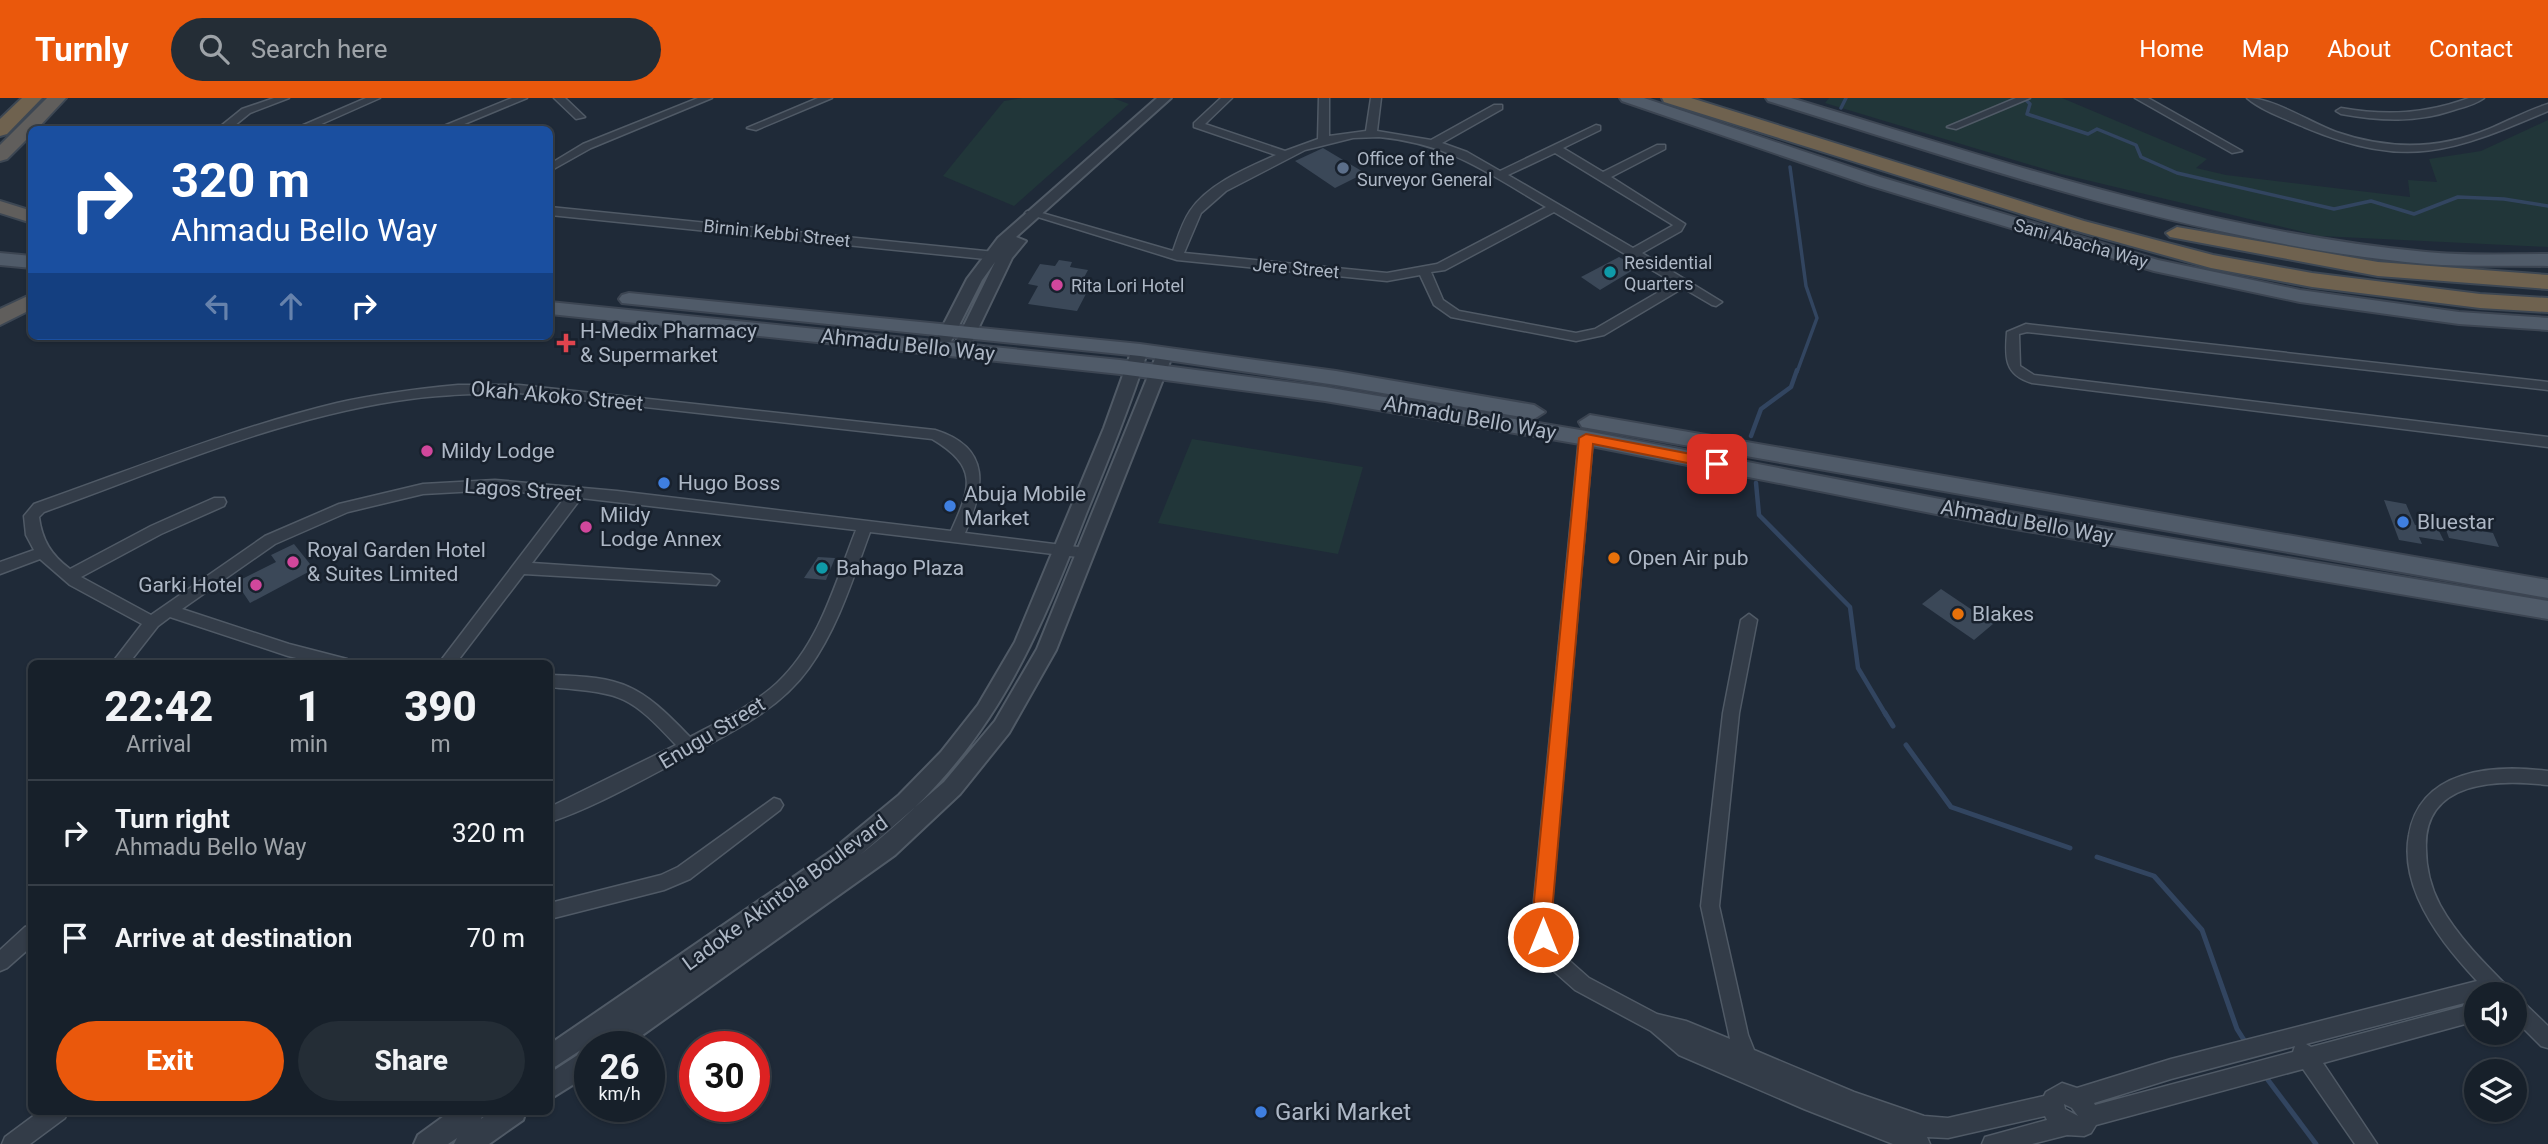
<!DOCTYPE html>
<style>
:root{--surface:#17202a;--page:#242d36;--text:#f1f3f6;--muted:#9ea3a8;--line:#363e47;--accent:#ea580c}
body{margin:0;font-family:Roboto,sans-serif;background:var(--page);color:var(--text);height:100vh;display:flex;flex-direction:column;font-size:26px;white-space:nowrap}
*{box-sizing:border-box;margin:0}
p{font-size:23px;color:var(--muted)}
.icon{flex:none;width:38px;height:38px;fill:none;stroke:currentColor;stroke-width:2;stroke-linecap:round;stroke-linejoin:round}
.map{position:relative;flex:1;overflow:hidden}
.sheet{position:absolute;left:28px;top:562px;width:525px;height:455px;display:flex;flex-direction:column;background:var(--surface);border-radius:10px;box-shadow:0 2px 5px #0004,0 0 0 2px var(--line)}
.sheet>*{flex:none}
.banner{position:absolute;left:28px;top:28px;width:525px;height:214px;border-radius:10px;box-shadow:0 2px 5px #0004,0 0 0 2px var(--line);background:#1a4fa0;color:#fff;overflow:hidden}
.fabs{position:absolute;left:2464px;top:884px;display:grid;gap:14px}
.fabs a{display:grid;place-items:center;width:63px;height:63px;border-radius:50%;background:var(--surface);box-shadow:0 2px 5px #0004,0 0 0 2px var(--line);font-size:35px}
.speed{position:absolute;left:574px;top:933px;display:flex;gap:14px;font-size:35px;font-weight:700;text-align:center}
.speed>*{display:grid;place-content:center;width:91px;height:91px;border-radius:50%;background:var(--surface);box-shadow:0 2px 5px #0004,0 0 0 2px var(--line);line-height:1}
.speed small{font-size:18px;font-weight:400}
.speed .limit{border:10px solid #d22;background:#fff;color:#111}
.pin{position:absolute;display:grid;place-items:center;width:60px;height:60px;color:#fff;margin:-30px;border-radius:14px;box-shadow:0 4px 10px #0006}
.me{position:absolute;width:77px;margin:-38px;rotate:0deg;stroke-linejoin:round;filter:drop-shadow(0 0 5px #0008)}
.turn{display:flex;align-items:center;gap:24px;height:147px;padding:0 28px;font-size:32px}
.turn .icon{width:91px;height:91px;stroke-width:2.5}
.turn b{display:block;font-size:49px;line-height:60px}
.lanes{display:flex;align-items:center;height:66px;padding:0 28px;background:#0003;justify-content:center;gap:35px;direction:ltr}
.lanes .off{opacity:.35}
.eta{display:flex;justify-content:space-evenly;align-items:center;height:119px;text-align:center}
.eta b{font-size:42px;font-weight:800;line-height:49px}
.action{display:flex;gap:14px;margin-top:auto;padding:14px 28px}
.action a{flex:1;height:80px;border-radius:42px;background:var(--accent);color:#fff;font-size:28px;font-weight:800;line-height:80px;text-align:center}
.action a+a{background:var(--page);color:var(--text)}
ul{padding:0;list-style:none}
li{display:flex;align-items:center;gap:21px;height:105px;padding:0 28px;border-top:2px solid var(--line)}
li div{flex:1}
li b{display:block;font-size:26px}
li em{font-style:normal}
header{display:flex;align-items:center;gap:42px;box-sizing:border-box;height:98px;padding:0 35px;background:var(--accent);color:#fff}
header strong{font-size:33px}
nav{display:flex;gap:38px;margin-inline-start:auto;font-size:24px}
.search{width:490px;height:63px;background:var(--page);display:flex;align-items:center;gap:18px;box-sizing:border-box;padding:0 24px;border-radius:38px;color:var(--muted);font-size:26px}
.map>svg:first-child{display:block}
.green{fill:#213639}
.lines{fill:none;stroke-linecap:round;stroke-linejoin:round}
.stream-far2{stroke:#324560;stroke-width:3.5}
.stream-far1{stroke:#324560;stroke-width:4.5}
.stream{stroke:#324560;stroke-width:5}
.building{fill:#3b4858}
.minor-casing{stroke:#505a66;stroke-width:3}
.tertiary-casing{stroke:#505a66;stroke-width:4}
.primary-casing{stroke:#3c4552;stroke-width:4}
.trunk-casing{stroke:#3d4753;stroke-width:4}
.motorway-casing{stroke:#3d4753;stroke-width:4}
.minor{fill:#333c48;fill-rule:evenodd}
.tertiary{fill:#333c48;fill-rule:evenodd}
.primary{fill:#505b69;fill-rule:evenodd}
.trunk{fill:#605e5c;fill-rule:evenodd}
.motorway{fill:#6f624f;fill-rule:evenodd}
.route{fill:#ea580c;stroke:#983908;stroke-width:2}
.service-dot{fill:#5c6f8a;stroke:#18212d;stroke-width:2.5}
.culture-dot{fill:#0f9aa8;stroke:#18212d;stroke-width:2.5}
.hotel-dot{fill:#d1479c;stroke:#18212d;stroke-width:2.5}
.health-dot{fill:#e0444e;stroke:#18212d;stroke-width:2.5}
.shop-dot{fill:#3f7fe0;stroke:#18212d;stroke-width:2.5}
.food-dot{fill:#e8710a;stroke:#18212d;stroke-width:2.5}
.labels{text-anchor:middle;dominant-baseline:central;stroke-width:5;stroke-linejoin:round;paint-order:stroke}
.far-poi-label{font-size:18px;fill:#adb7c5;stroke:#18212d;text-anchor:start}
.far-street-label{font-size:18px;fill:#adb7c5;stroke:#18212d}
.poi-label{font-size:21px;fill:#adb7c5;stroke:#18212d;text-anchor:start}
.street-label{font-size:21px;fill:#adb7c5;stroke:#18212d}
.near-poi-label{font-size:24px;fill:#adb7c5;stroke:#18212d;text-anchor:start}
</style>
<header>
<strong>Turnly</strong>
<div class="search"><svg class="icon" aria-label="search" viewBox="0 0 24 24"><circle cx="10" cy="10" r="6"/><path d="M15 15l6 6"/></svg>Search here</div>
<nav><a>Home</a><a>Map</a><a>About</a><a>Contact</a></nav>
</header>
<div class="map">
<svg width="2548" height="1046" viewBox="0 0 2548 1046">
<rect width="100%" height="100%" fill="#1f2a38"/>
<g class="green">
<polygon points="1022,0 1113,0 1129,6 1014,108 943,78 1004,3"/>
<polygon points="1829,0 2062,0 2207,61 2196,70 2226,77 2410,99 2408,82 2437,84 2429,61 2481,53 2548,22 2548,149 2320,138 2061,76 1825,5"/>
<polygon points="1192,341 1363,369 1338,456 1158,425"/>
</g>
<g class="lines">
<g class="stream-far2">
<polyline points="2024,0 2030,6 2027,16 2088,36 2097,31 2136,47 2141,59 2177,75 2334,111 2371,103 2414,116 2458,99 2504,101 2548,108"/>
<polyline points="1841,10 1846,0"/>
<polyline points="1790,69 1806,188 1817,220 1797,274"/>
</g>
<g class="stream-far1">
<polyline points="1751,338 1761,311 1791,289 1797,272"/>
<polyline points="1756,385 1759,417 1850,509 1858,570 1886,617"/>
</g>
<g class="stream">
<polyline points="1885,615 1893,628"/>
<polyline points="1906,647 1951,709 2070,750"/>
<polyline points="2097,759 2154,778 2202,832 2237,931 2244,942"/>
<polyline points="2268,982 2316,1046"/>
</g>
</g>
<g class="building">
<polygon points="1323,50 1365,75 1335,90 1295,63"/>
<polygon points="1619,159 1638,169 1600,192 1581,179"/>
<polygon points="1059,162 1072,164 1070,169 1088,172 1078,191 1088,192 1077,213 1028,206 1038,188 1028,186 1040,166 1055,168"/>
<polygon points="2384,402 2406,406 2415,427 2438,431 2444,443 2419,439 2422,446 2399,442"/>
<polygon points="2451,428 2493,435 2499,449 2449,440 2445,429 2452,430"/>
<polygon points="294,446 314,471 250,505 236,484 276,464 271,457"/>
<polygon points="818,459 835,460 826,482 804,480"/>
<polygon points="1941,491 1993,526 1974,542 1922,506"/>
</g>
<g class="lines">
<defs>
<g id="minor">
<polygon points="274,0 289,0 250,15 229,32 216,32 242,11"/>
<polygon points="366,0 380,0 308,32 292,32"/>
<polygon points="512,0 527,0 450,32 434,32"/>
<polygon points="554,0 565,0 585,19 576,21"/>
<polygon points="698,0 712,0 591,50 550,73 550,66 583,46"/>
<polygon points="818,0 832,0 756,32 747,30"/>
<path d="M1221,0H1232L1205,26L1285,53L1318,41L1319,0H1329V38L1366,33L1371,0H1381L1377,33L1431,42L1494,7H1502V11L1442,45L1467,54L1500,73L1596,27L1600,28V32L1563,50L1603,74L1657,47H1665V51L1611,79L1685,126L1681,133L1642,155L1722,204L1716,208L1712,207L1683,190L1604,237L1576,243L1451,219L1434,207L1420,177L1387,183L1177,162L1025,115L1027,113H1035L1173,153C1178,139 1182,125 1190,113C1208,86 1247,70 1276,57L1194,29V25ZM1379,39C1450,46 1486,74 1546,109L1437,166L1387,175L1184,155L1201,115L1226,93L1305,52L1353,40ZM1555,55L1673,127L1672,128L1633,150L1508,77ZM1554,114L1674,185L1595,231L1576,235L1459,213L1443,202L1431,174L1445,172Z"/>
<polygon points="2016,0 2030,0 1956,31 1947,29"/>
<polygon points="2135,0 2148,0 2242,53 2232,55"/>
<path d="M2247,0C2274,0 2309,24 2336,34C2388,52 2438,52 2489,31C2508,23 2528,12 2548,6V13C2452,54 2407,72 2304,29C2286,21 2262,13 2247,0Z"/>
<path d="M2469,0H2484C2476,6 2464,9 2454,12C2416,25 2380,23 2341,16L2336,13L2341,10C2387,18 2425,16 2469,0Z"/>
<polygon points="550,109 1005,155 1011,159 1005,163 550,117"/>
<path d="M2026,226L2548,284V292L2027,234L2019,236L2020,268L2034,277L2548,339V349L2032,285C2004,277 2005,259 2007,234Z"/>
<path d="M458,287H519L935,332C993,350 984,391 965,435L1086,450L1094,455L1086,460L870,434C853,480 838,530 809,570C778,614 725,637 680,662C638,684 595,709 550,724V709L676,647C626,593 620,596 550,589V577C624,579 639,586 690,639C720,623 752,608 777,585C820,545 835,485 856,432L581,400L532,465L711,477L719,483L716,487L524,476L456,565H439L566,398L495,392L423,396L348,414L275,446L182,511L289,546L347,561L349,565H317L288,558L170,519L158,528L129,565H112L142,526L70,487L40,461L0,476V464L34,452L26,437L24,418L34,406C134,371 233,330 337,305C376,296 417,291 458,287ZM519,295L932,341C979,369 971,389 951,433L617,393L495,382L423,386L339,406L265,438L151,517L81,479L161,436L224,408L226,404L224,400H214L151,428L70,471C51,457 42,442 39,419L44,414C160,372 274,322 396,303C437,296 478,296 519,295Z"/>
<path d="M1586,335L1593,340L1552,803V838L1563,857L1589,880L1657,916L1686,923L1730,941L1701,808L1723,615L1741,522L1749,516L1757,522L1739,615L1719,808L1748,937L1754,952L1854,994L1924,1018L1948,1020L2044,998L2046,994L2062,985L2077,990L2171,961L2477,883C2454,858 2432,832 2418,800C2410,781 2405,758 2409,737C2420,671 2493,666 2548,673V687C2498,681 2423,682 2426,751C2426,770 2431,790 2440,807C2457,838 2484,865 2509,890L2512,896H2476V902L2306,946L2311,949L2476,905V923L2323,965L2377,1046H2355L2303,971L2096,1027L2091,1035L2084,1038L2067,1037L2032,1046H1982L1985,1039L2047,1022L2045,1018L1948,1040L1927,1039L1930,1046H1893L1804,1011L1679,957L1651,933L1575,892L1549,869L1534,839V803L1579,340ZM2295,948L2293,954L2095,1007L2094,1005L2171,981ZM2064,1006L2072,1010L2078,1018L2065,1011Z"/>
<polygon points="774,700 780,702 783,707 780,712 690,781 664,792 550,821 550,805 661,777 678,769"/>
<polygon points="32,827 32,848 7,870 0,873 0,852 25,829"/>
<polygon points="2515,900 2522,903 2548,928 2548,950 2541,948 2515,922"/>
<polygon points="40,1013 68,1013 65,1020 30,1046 2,1046 5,1039"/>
</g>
<g id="tertiary">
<polygon points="1157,0 1171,0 1016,139 1026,143 1012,160 966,256 954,256 952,252 995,164 982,182 945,255 933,255 931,251 967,181 998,140"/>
<path d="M1140,247L1148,252C1130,308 1108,362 1086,416C1030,560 986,659 860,757L944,684L995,623L1037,551L1157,256L1159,252H1171L1173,256L1056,552L1009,635L960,696L895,757L627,948H596L599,940L550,972V946L830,754L899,697L941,654L978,607L1015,544L1104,330L1132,252Z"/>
<polygon points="590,949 590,976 550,1001 550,975"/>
<polygon points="451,1013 484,1013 481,1021 492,1013 526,1013 523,1022 489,1046 454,1046 457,1040 448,1046 414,1046 418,1037"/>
</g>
<g id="primary">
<polygon points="1620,0 1644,0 1880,79 2158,162 2300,192 2459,214 2548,220 2548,232 2459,226 2300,204 2154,173 1868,87 1622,3"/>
<path d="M1766,0H1791C2000,63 2207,133 2426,154C2466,158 2508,156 2548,156V168C2508,167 2466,169 2426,166C2200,145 1984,70 1768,3Z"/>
<polygon points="0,155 32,158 32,170 0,167"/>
<polygon points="629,195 1140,246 1336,273 1534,307 1545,314 1534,321 1336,287 1140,258 622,205 619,201 622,197"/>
<polygon points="550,204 1120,262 1325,289 1586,333 1992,411 2548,503 2548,521 1992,427 1586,347 1325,303 1120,276 550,216"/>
<polygon points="1590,317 2548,482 2548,500 1582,329 1579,324"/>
</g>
<g id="trunk">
<polygon points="47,0 66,0 36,32 32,32 32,36 7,61 0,63 0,47"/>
<polygon points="0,103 32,113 32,125 0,115"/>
<polygon points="32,196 32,211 0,227 0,211"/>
</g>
<g id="motorway">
<polygon points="22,0 42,0 7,36 0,38 0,21"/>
<polygon points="1662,0 1691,0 2084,123 2213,157 2312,175 2480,196 2548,200 2548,214 2480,210 2312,189 2211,170 2070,131 1664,4"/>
<polygon points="2177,129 2378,164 2548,177 2548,191 2378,178 2170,139 2166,135"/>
</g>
</defs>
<use href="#minor" class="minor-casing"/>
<use href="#tertiary" class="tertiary-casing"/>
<use href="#primary" class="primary-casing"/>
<use href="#trunk" class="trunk-casing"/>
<use href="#motorway" class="motorway-casing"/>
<use href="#minor" class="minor"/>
<use href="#tertiary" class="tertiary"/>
<use href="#primary" class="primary"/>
<use href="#trunk" class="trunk"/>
<use href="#motorway" class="motorway"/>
</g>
<polygon class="route" points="1586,336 1717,361 1724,366 1717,371 1593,346 1553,803 1550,845 1543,847 1537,845 1534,803 1579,340"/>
<circle class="service-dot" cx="1343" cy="70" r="7"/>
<g class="culture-dot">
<circle cx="1610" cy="174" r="7"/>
<circle cx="822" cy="470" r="7"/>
</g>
<g class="hotel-dot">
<circle cx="1057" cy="187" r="7"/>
<circle cx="427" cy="353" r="7"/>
<circle cx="586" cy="429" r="7"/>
<circle cx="293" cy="464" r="7"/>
<circle cx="256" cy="487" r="7"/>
</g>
<path class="health-dot" d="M562.5 234.5h7v7h7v7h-7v7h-7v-7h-7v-7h7z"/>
<g class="shop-dot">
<circle cx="664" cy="385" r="7"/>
<circle cx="950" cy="408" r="7"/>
<circle cx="2403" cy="424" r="7"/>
<circle cx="1261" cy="1014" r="7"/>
</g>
<g class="food-dot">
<circle cx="1614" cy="460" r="7"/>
<circle cx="1958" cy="516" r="7"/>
</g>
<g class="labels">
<g class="far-poi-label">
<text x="1357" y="60">Office of the<tspan x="1357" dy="21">Surveyor General</tspan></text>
<text x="1624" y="164">Residential<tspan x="1624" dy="21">Quarters</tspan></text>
<text x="1071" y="187">Rita Lori Hotel</text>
</g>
<g class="far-street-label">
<text transform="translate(777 135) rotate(6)">Birnin Kebbi Street</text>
<text transform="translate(2081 145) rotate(16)">Sani Abacha Way</text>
<text transform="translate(1296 170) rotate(5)">Jere Street</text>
</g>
<g class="poi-label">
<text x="580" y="233">H-Medix Pharmacy<tspan x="580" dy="24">&amp; Supermarket</tspan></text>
<text x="441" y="353">Mildy Lodge</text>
<text x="678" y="385">Hugo Boss</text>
<text x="964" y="396">Abuja Mobile<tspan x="964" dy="24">Market</tspan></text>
<text x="600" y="417">Mildy<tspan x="600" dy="24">Lodge Annex</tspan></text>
<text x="2417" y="424">Bluestar</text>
<text x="307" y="452">Royal Garden Hotel<tspan x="307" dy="24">&amp; Suites Limited</tspan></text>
<text x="1628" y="460">Open Air pub</text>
<text x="836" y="470">Bahago Plaza</text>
<text x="242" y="487" text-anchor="end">Garki Hotel</text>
<text x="1972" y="516">Blakes</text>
</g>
<g class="street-label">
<text transform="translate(908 247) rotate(6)">Ahmadu Bello Way</text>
<text transform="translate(557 298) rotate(5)">Okah Akoko Street</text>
<text transform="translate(1470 320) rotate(10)">Ahmadu Bello Way</text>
<text transform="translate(523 392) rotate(4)">Lagos Street</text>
<text transform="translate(2027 424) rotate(10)">Ahmadu Bello Way</text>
<text transform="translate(712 635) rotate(-31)">Enugu Street</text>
<text transform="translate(785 795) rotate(-36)">Ladoke Akintola Boulevard</text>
</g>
<g class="near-poi-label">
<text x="1275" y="1014">Garki Market</text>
</g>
</g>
</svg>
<div class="fabs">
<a><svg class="icon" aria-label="sound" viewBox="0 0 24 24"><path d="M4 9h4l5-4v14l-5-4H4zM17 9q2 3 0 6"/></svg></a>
<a><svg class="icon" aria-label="layers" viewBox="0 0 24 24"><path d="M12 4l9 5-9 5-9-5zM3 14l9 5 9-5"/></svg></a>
</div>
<div class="speed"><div>26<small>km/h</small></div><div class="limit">30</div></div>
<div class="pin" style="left:1717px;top:366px;background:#d93025"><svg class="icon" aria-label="arrive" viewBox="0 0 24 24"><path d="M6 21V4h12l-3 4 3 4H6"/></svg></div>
<svg class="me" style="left:1543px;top:839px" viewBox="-20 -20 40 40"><circle r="17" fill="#ea580c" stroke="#fff" stroke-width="3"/><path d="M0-11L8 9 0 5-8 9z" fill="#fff"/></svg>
<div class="banner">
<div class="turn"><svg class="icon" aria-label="right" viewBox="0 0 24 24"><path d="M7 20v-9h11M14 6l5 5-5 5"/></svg><div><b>320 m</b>Ahmadu Bello Way</div></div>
<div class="lanes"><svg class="icon off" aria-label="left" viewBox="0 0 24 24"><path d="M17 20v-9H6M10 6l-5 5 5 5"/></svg><svg class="icon off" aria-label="ahead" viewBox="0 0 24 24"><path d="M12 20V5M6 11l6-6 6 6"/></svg><svg class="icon" aria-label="right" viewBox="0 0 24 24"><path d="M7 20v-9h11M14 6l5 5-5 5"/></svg></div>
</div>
<section class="sheet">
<div class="eta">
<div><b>22:42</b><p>Arrival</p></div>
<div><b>1</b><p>min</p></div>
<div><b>390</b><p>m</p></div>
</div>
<ul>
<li><svg class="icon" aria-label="right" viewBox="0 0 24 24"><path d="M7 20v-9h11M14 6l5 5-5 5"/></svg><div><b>Turn right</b><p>Ahmadu Bello Way</p></div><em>320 m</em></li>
<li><svg class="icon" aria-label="arrive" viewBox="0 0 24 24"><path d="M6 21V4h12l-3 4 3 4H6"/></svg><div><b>Arrive at destination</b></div><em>70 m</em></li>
</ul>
<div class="action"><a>Exit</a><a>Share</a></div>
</section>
</div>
